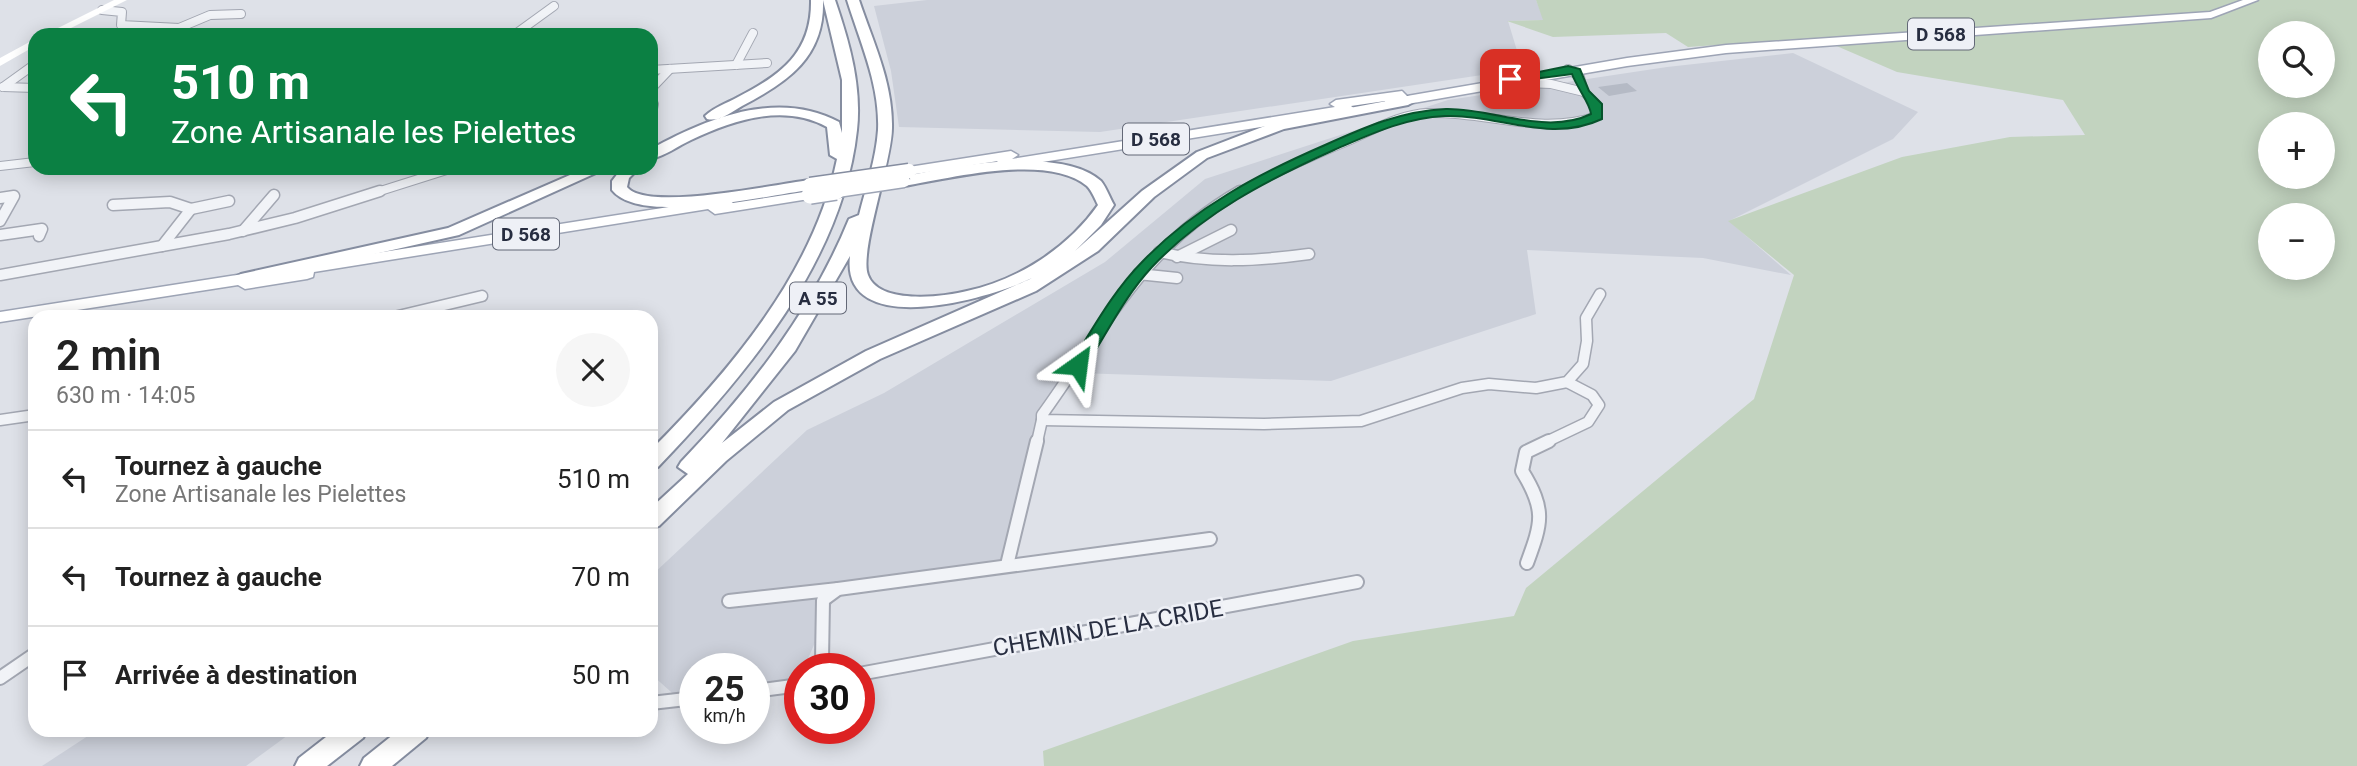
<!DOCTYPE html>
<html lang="fr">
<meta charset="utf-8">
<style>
:root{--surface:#fff;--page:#f6f6f6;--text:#222;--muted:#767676;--line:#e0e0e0}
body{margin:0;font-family:Roboto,sans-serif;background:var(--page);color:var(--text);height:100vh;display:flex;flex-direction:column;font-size:26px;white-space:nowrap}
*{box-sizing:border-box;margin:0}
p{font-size:23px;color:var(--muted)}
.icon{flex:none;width:38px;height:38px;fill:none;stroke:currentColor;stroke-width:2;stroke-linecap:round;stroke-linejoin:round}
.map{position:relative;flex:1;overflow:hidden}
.sheet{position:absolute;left:28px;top:310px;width:630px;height:427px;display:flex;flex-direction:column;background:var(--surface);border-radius:21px;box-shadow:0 4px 18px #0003}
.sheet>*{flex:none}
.guide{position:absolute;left:28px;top:28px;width:630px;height:147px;border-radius:21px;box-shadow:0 4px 18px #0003;background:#0b8043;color:#fff;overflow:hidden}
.tools{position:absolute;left:2258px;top:21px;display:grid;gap:14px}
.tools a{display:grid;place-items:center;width:77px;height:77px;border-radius:50%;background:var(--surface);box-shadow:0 4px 18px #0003;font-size:35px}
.speed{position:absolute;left:679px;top:653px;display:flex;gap:14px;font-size:35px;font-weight:700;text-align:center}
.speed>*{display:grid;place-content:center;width:91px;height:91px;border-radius:50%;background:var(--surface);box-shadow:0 4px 18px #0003;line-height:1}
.speed small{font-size:18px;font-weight:400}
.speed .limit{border:10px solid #d22;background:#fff;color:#111}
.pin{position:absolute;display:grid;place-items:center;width:60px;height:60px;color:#fff;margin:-30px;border-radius:14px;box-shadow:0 4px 10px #0006}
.me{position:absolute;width:77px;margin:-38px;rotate:31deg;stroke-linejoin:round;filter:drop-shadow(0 0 5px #0008)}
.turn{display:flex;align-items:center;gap:24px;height:147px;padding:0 28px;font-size:32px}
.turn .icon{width:91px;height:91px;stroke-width:2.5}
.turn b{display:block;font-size:49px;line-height:60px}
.round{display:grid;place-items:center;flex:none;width:74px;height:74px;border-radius:37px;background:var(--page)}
.head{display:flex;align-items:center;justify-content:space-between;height:119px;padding:0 28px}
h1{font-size:42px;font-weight:600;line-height:52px}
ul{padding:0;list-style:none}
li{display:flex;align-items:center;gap:21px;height:98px;padding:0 28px;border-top:2px solid var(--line)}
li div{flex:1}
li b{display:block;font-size:26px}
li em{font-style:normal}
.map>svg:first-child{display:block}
.built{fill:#ccd0da}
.green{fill:#c2d3bf;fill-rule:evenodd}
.building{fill:#b5bac5}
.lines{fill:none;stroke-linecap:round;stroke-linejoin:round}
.street-far2-casing{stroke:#a3a7b2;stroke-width:10}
.street-far1-casing{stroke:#a3a7b2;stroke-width:13}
.street-casing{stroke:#a3a7b2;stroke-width:16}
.primary-casing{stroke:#9da4b5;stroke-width:3}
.highway-casing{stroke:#858da0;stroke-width:4}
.street-far2{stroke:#f1f3f7;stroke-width:8}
.street-far1{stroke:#f1f3f7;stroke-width:10}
.street{stroke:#f1f3f7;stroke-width:12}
.secondary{fill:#fff;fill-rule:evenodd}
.primary{fill:#fff;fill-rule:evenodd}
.highway{fill:#fff;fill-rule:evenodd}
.primary-bridge-far1-casing{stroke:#9da4b5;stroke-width:15;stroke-linecap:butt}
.primary-bridge-casing{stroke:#9da4b5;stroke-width:20;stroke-linecap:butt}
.highway-bridge-casing{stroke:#858da0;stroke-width:17;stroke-linecap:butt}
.primary-bridge-far1{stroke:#fff;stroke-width:12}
.primary-bridge{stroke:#fff;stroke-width:17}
.highway-bridge{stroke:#fff;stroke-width:14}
.route{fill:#0b8043;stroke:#07532c;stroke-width:2}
.labels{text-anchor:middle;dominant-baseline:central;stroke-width:5;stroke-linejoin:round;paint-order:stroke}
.shield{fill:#eef0f6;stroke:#636877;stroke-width:2}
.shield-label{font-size:19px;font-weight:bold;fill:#272d40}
.near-street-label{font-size:24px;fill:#272d40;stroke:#eef0f6}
</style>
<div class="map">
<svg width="2357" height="766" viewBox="0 0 2357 766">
<rect width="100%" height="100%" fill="#dee1e8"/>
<g class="built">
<polygon points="927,0 1536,0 1544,20 1508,21 1522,67 1482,75 1100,132 899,127 891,71 874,6"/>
<polygon points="1793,53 1918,112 1893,139 1729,221 1791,275 1703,258 1527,250 1536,314 1331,381 1077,373 1048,412 1007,565 838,589 804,668 800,668 796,685 754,691 754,668 695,668 695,698 680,700 651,674 651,576 807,430 884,393 1105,262 1205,179 1448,100 1667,67"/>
<polygon points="97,730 295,730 246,766 42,766"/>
</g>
<path class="green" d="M1536,0H2357V766H1044L1043,751L1353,641L1514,616L1526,588L1754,399L1794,275L1728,221L1902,157L2010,137L2085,135L2063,100L1897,72L1818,38L1688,47L1666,33L1553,37L1507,21L1543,20ZM2270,33H2322V86H2270ZM2270,124H2322V177H2270ZM2270,215H2322V268H2270Z"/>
<polygon class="building" points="1627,83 1637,91 1609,96 1598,87"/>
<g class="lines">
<defs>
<g id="street-far2">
<polyline points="102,10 122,12 121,25 179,28 210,15 241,14"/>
<polyline points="514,35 554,6"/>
<polyline points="736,65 753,33"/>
<polyline points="651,70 767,63"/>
<polyline points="1521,83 1551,84 1584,92 1580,77 1568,69"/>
<polyline points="3,87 35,64"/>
<polyline points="3,87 35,88"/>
<polyline points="651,89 670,69"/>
<polyline points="651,99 654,104 651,118"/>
<polyline points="0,166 35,162"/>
<polyline points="374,193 453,168"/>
<path d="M1237,193C1273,173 1310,157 1348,141C1374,130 1399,114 1428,113C1487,111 1540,136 1597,116L1596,104L1584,92"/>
</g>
<g id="street-far1">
<path d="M1240,191C1142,247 1105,328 1042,415V420L1264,424L1361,421L1462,388L1489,384L1536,388L1567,382L1583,364L1587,341L1586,318L1600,294"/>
<polyline points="0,198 14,196 0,221"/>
<polyline points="113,205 170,202 191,209 162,246"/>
<polyline points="191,209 229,201"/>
<polyline points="243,231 274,195"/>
<polyline points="0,235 42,229 39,236"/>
<path d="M1159,252C1209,264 1258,261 1309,254"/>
<polyline points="1177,257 1231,230"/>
<polyline points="1138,274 1177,278"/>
<polyline points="0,275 229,234 295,218 380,191"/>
<polyline points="394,317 482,296"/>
<polyline points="0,420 35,415"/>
<polyline points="1037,442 1042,420"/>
<polyline points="1546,442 1588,422 1599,405 1592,395 1567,382"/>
</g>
<g id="street">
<path d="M1527,563C1542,522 1546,510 1522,471L1526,452L1549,441"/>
<polyline points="1007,565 1037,441"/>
<polyline points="729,601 838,589"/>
<polyline points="813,668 822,660 823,600 838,589 1210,539"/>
<polyline points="859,674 1357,582"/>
<polyline points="0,678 35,654"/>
<polyline points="754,691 800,685"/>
<polyline points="651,703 695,698"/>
</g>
<g id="primary">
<polygon points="2243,0 2258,0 2211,18 1726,53 1627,66 1390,107 1386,106 1385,101 1351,106 1355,109 1349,113 999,169 992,165 998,161 909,175 902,171 909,167 1011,151 1018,155 1012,159 1335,107 1330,104 1336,100 1402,91 1407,96 1627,58 1726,45 2210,12"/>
<polygon points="810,191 815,192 815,198 715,214 708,209 314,272 313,277 307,279 245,289 238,285 0,322 0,312 256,272 263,276 287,272 288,268 294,266 726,198 733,203"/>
</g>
<g id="highway">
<path d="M811,0H835C849,41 862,86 857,130C843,261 746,375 658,467L651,469V450C730,371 814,272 837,159L830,155L827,127C784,103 733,120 691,140C678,146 665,156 651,159V149C707,118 778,89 839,122L842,133V80L823,0C825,57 788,82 742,106C732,112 719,122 707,119L705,116C713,108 727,103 738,97C781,75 812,52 811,0Z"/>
<path d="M847,0H859C873,42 893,82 892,128C892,161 859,252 868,275C879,305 943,297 967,291C1018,280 1068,248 1098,205C1095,199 1092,191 1087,186C1048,153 951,178 904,186L896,181L899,178C946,166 1062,145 1101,181C1106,187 1110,198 1114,205L1101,225L1075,251L1142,191L1197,152L1275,122L1408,97L1415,101L1408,105L1284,129L1207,158L1154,197L1098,251L1036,291L880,359L788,410L726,461L659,526L651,529V508L688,474L678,467L681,462C750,390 811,312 849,219L859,215C866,187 876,159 878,130C880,85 860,42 847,0ZM850,256C840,342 993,298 1032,278L866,351L774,402L722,443L795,351Z"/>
<polygon points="586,168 607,168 459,235 241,284 232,279 241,274 448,228"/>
<path d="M622,168H639L629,178L627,187C646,212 776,184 810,180L818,185L810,190C767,195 640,226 612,190V181Z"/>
<polygon points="335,730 367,730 363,738 327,766 295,766 299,758"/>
<polygon points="399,730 430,730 426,738 392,766 360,766 364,758"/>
</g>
</defs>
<use href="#street-far2" class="street-far2-casing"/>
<use href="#street-far1" class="street-far1-casing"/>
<use href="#street" class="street-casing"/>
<use href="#primary" class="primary-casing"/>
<use href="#highway" class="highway-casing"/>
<use href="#street-far2" class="street-far2"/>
<use href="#street-far1" class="street-far1"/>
<use href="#street" class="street"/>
<g class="secondary">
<polygon points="114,0 127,0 57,35 44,35"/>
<polygon points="35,39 35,46 0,66 0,58"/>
</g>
<use href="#primary" class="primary"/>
<use href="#highway" class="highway"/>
<defs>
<polyline id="primary-bridge-far1" points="824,193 904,181"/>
<polyline id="primary-bridge" points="810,195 836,191"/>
<polyline id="highway-bridge" points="810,185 909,171"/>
</defs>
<use href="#primary-bridge-far1" class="primary-bridge-far1-casing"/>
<use href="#primary-bridge" class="primary-bridge-casing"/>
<use href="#highway-bridge" class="highway-bridge-casing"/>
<use href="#primary-bridge-far1" class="primary-bridge-far1"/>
<use href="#primary-bridge" class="primary-bridge"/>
<use href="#highway-bridge" class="highway-bridge"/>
</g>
<path class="route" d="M1568,66L1580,69L1589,91L1602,104V119C1549,144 1499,114 1445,116C1404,118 1371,134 1334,150C1267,180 1203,213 1152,267C1124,297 1106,335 1084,369H1073L1070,365C1092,330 1113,291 1143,261C1194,208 1258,174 1325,145C1365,127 1401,111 1446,109C1494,108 1545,136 1591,114C1590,103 1577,88 1572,74L1510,82L1505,79Z"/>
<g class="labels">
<g class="shield">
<rect x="1908" y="18.5" width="66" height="31" rx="5"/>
<rect x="1123" y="123.5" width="66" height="31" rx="5"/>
<rect x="493" y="218.5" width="66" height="31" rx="5"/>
<rect x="790" y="282.5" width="56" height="31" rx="5"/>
</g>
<g class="shield-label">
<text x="1941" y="34">D 568</text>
<text x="1156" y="139">D 568</text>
<text x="526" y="234">D 568</text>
<text x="818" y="298">A 55</text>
</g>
<g class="near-street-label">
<text transform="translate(1108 628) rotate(-10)">CHEMIN DE LA CRIDE</text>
</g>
</g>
</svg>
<div class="tools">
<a><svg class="icon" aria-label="search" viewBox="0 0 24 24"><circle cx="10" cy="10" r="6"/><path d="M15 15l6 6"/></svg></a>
<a>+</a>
<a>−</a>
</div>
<div class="speed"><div>25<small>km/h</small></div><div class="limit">30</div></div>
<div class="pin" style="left:1510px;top:79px;background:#d93025"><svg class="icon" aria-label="arrive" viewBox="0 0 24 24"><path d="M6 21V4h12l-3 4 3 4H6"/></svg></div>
<svg class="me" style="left:1078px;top:365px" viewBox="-20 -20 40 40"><path d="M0-17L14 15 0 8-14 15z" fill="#0b8043" stroke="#fff" stroke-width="4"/></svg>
<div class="guide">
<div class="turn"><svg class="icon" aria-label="left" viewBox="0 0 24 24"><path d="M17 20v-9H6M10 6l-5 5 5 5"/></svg><div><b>510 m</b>Zone Artisanale les Pielettes</div></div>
</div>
<section class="sheet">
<div class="head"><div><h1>2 min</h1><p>630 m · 14:05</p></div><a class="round"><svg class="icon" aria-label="close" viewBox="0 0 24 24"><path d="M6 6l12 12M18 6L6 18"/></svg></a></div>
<ul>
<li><svg class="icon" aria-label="left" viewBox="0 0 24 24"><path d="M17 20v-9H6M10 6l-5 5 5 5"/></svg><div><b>Tournez à gauche</b><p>Zone Artisanale les Pielettes</p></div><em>510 m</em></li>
<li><svg class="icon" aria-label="left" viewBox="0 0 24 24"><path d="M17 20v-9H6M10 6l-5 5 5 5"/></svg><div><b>Tournez à gauche</b></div><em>70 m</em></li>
<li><svg class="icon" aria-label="arrive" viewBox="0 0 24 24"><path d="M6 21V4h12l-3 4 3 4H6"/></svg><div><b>Arrivée à destination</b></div><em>50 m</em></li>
</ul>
</section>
</div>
